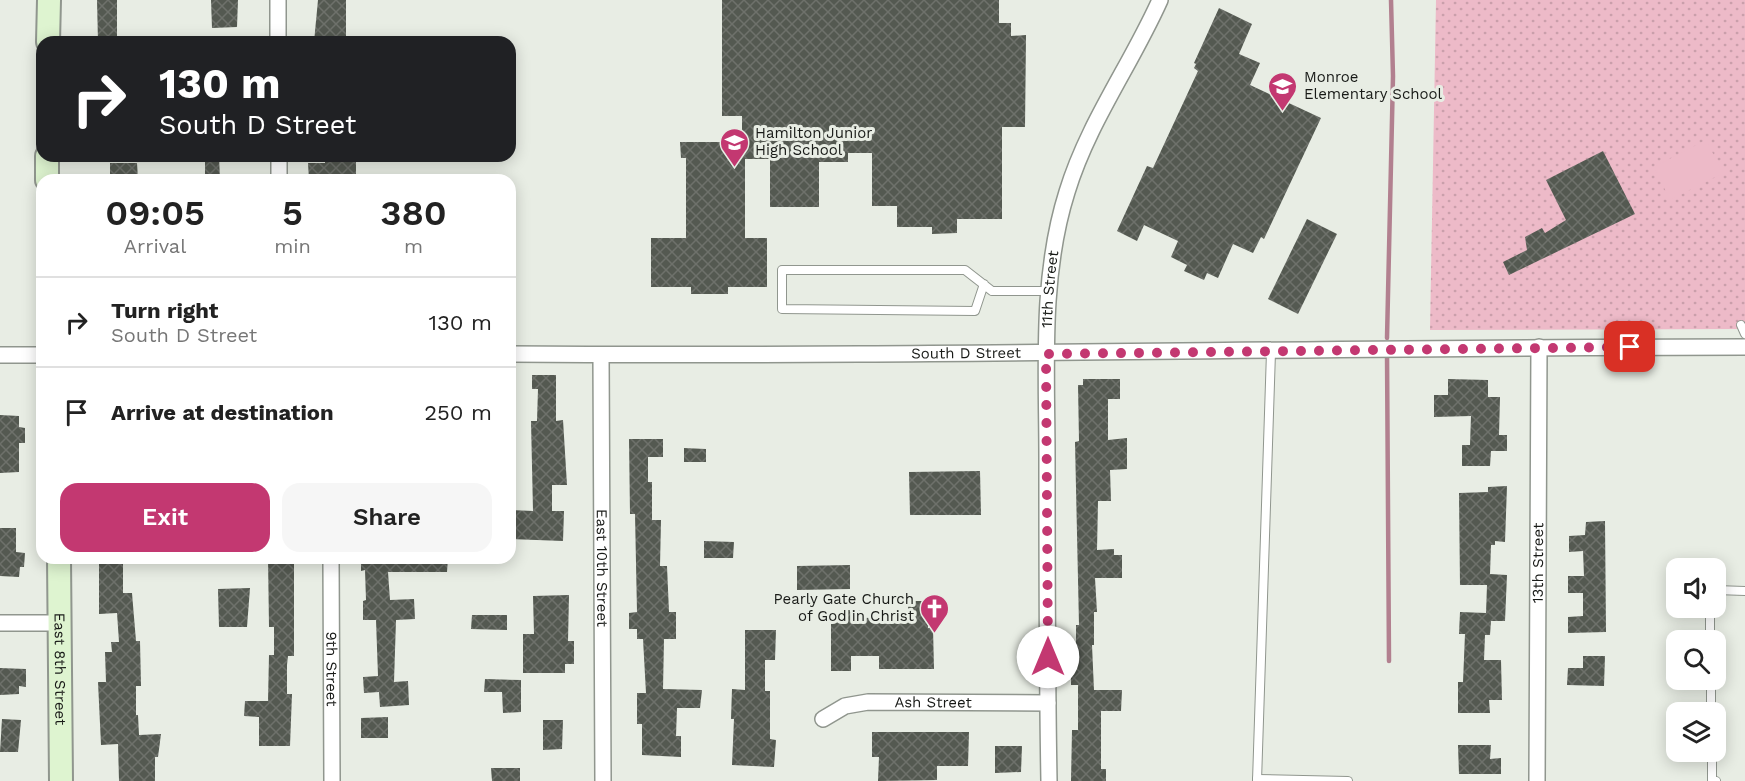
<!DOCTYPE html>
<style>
:root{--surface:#fff;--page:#f6f6f6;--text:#222;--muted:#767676;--line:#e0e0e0;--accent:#c33871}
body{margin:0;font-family:"Work Sans",sans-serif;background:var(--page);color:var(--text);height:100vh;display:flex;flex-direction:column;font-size:22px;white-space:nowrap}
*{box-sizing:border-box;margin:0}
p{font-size:20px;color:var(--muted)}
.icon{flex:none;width:33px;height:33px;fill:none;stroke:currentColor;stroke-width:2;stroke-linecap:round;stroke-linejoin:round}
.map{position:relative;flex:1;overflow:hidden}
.sheet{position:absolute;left:36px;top:174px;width:480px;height:390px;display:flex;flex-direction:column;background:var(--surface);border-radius:18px;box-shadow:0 3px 15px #0003}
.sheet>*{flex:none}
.banner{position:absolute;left:36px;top:36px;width:480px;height:126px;border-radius:18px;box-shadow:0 3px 15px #0003;background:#202124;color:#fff;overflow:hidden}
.tools{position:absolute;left:1666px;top:558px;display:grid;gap:12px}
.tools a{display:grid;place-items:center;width:60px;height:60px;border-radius:12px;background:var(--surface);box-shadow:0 3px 15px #0003;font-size:30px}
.pin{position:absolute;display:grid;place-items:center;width:51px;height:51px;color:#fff;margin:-26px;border-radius:12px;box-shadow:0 3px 9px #0006}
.me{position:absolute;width:66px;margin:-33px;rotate:0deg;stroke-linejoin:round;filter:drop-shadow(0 0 4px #0008)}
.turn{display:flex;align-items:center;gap:21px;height:126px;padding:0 24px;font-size:27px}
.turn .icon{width:78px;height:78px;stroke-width:2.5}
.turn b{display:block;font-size:42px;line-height:51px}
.eta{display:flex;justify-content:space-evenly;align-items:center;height:102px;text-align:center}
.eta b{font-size:36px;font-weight:600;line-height:42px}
.button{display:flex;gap:12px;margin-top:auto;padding:12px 24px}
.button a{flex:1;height:69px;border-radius:18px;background:var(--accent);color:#fff;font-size:24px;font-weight:600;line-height:69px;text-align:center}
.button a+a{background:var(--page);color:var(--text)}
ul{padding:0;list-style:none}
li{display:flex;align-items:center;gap:18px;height:90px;padding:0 24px;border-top:2px solid var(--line)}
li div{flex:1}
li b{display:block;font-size:22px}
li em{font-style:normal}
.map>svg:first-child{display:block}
.park{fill:url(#park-dots)}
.pitch{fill:#edbac8}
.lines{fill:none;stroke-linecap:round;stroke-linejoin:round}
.stream{stroke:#b2808f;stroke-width:4.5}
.building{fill:url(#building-cross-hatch)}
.lane-casing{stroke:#90968e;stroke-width:10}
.street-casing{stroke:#90968e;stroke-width:18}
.secondary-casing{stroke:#90968e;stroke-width:26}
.lane{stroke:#fff;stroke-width:8}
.street{stroke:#fff;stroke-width:15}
.secondary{stroke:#def4d0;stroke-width:22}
.route{stroke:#c33871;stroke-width:10;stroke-dasharray:0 18}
.labels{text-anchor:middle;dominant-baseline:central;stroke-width:6;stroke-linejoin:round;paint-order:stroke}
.poi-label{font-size:15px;fill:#181a17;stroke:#e8ede4;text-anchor:start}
.street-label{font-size:15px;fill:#181a17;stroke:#e8ede4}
</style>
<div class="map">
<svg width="1745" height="781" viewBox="0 0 1745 781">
<defs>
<pattern id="park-dots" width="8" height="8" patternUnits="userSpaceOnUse" patternTransform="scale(1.5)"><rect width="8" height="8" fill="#edbac8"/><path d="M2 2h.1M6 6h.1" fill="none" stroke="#ca9fab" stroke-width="1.8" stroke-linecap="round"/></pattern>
<pattern id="building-cross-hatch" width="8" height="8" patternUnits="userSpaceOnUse" patternTransform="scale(1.5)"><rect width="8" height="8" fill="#545951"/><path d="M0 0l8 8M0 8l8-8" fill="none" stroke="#6e716b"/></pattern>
</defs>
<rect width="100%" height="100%" fill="#e8ede4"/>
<polygon class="park" points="1436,0 1745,0 1745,329 1430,330"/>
<polygon class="pitch" points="1706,140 1723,173 1670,200 1654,167"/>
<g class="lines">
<g class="stream">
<polyline points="1387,338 1393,76 1391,0"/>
<polyline points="1387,352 1389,661"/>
</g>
</g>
<g class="building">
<polygon points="97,0 117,0 117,42 98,42"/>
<polygon points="211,0 238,0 237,27 212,28"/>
<polygon points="318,0 346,0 346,42 314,42"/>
<polygon points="722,0 999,0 999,23 1011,23 1011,36 1026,35 1025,127 1002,127 1002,219 957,219 957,233 932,234 932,227 897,227 897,206 872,206 872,153 848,153 848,162 819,162 819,207 770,207 770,159 745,159 745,238 767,238 767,287 728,287 728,294 691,294 691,287 651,287 651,238 686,238 686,158 681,158 680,142 742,142 742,116 722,116"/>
<polygon points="1219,8 1252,24 1239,54 1260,63 1250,85 1321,118 1264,239 1261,237 1253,253 1233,244 1218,278 1207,273 1204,280 1184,271 1187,265 1171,257 1178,241 1144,225 1137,241 1117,231 1147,166 1153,168 1198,71 1194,68 1196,64 1194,63"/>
<polygon points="1603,151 1635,214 1509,275 1503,262 1527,250 1525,237 1542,228 1545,233 1566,220 1546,180"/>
<polygon points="205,156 219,156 220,180 205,180"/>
<polygon points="325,156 356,156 356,174 329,174 329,180 309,180 308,163 325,163"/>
<polygon points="110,163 137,163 138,180 110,180"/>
<polygon points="1307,219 1337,234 1298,314 1268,299"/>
<polygon points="532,375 556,375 556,421 563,420 567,485 552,485 552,511 564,511 563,541 510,539 510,510 533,511 531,421 537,421 538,389 532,389"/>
<polygon points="1083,379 1120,379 1120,399 1108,399 1108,440 1127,438 1127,469 1110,470 1111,501 1098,501 1097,550 1114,549 1114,555 1122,555 1122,578 1095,578 1097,612 1094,612 1094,645 1092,645 1094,690 1122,690 1121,711 1101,711 1101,769 1106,769 1106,781 1071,781 1072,730 1078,730 1078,685 1071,685 1071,657 1076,657 1076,625 1079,625 1075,442 1079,441 1078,385 1083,385"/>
<polygon points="1448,379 1488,380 1488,397 1500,397 1499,435 1507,435 1507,451 1491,451 1490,466 1462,466 1462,445 1470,445 1471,416 1434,417 1434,395 1448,395"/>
<polygon points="0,415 19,416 19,427 25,428 25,443 19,443 19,472 0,473"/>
<polygon points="629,439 663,439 663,457 648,457 648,482 652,482 652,520 661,520 660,566 667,566 669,612 676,612 676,639 664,639 663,689 702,690 700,708 677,708 676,736 681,736 681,757 642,755 642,724 637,724 637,693 646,693 643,639 637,639 637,629 629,629 629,613 637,612 635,514 630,514"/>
<polygon points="684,448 706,449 706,462 684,462"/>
<polygon points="980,471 981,515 910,515 909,472"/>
<polygon points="1507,486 1505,542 1495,541 1495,545 1491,545 1490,574 1507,575 1505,621 1491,621 1490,635 1485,635 1484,660 1501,660 1502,700 1489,700 1490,713 1458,713 1458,682 1463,682 1465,634 1459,634 1460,612 1486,613 1487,585 1460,585 1459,493 1488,492 1488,487"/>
<polygon points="1605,521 1606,632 1568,633 1568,617 1583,616 1583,593 1568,593 1568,576 1584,576 1583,551 1569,552 1569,536 1585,535 1586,522"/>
<polygon points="0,528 16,528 16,552 25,553 24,567 20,567 19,577 0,576"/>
<polygon points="704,541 734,542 733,558 704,558"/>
<polygon points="103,558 123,558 123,593 132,593 136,641 140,641 141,686 136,686 136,715 138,715 139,735 161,734 158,757 155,757 155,781 119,781 118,744 101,745 98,682 106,682 105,652 112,652 111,642 119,642 117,613 99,614 99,564 103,564"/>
<polygon points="268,558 294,558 294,656 288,656 287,665 287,694 292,694 290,746 259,746 259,717 244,716 245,701 268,701 269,655 274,655 274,627 269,627"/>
<polygon points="361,558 448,558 447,572 388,572 390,600 414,599 415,619 396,620 394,682 408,681 409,705 380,707 379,692 364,693 363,677 378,676 376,620 363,620 363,601 366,600 365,570 361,571"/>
<polygon points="850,565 850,589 797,590 797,566"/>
<polygon points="250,588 247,627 219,627 218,589"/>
<polygon points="569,595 568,641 574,641 574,664 565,664 565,673 523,673 523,634 534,634 533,596"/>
<polygon points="908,601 929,601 928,628 933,628 934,669 879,669 879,656 851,656 851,671 831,671 831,620 841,620 841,610 861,610 861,618 908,617"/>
<polygon points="472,615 507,615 507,630 471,629"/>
<polygon points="745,630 776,630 775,660 765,660 765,691 770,691 770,739 776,740 774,767 732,765 734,719 731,719 732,689 745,690"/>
<polygon points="1583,656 1605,656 1604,686 1567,685 1568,668 1583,668"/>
<polygon points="0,668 26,669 26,687 19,686 19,694 0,695"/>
<polygon points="485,679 521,680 521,712 503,713 502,692 484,692"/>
<polygon points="388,717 388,738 361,738 361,718"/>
<polygon points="2,719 21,720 18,752 0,752"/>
<polygon points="543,720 563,720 562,749 543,750"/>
<polygon points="872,732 969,732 968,766 937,766 937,780 878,781 879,757 872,757"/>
<polygon points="1458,745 1491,745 1490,759 1501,758 1501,774 1459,774"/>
<polygon points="995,746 1022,746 1021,772 995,773"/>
<polygon points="491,768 520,768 520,781 492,781"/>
</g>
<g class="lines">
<defs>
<g id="lane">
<polyline points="984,284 975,311 782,309 782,270 965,270 992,291 1049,291"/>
<polyline points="1741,325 1745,334"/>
<polyline points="1716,590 1745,591"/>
<polyline points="1710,608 1710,640"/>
<polyline points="1711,680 1711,712"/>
<polyline points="1712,752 1712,780 1716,781"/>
<polyline points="1257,779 1348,781"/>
<polyline points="1257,781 1271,352"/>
</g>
<g id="street">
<polyline points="278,0 278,42"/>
<polyline points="279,156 279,180"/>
<path id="s1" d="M510,354C922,357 1333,347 1745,347"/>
<polyline points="0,355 42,355"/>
<path id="s2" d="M601,355L603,781"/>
<path id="s3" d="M331,558L332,781"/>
<polyline points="0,623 59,623"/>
<path id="s4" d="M823,719L845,706L868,702L1048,703"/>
<path id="s5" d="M1049,781C1047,673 1047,566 1047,458C1047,370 1040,277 1067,192C1088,123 1131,65 1160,0"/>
<path id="s6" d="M1537,781L1539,347"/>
</g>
<g id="secondary">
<polyline points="48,42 49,0"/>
<polyline points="47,156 47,180"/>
<path id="s7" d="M59,558L61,781"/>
</g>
</defs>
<use href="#lane" class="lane-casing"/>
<use href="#street" class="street-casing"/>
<use href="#secondary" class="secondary-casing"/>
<use href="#lane" class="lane"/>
<use href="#street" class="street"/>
<use href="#secondary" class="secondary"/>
</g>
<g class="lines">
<polyline class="route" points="1048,657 1046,354 1630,347"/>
</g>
<defs>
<symbol id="school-pin" viewBox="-11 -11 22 30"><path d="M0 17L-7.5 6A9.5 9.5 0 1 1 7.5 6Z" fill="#c33871" stroke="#e8ede4"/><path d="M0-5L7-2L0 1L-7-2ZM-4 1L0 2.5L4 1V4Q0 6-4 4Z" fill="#fff"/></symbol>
<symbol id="church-pin" viewBox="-11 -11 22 30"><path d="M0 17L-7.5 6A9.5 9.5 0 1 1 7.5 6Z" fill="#c33871" stroke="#e8ede4"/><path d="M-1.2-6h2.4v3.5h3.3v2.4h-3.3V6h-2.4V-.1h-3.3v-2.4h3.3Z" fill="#fff"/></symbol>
</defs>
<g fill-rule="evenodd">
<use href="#school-pin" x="1266" y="70" width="33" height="45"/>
<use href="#school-pin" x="718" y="126" width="33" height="45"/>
<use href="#church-pin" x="918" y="592" width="33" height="45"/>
</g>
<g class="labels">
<g class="poi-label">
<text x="1304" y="77">Monroe<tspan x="1304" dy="17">Elementary School</tspan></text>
<text x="755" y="133">Hamilton Junior<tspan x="755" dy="17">High School</tspan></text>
<text x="914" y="599" text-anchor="end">Pearly Gate Church<tspan x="914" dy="17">of God in Christ</tspan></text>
</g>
<g class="street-label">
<text stroke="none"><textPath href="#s5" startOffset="492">11th Street</textPath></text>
<text stroke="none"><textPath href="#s1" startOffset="456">South D Street</textPath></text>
<text stroke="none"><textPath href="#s6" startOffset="218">13th Street</textPath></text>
<text stroke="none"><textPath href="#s2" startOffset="213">East 10th Street</textPath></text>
<text stroke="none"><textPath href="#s7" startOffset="111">East 8th Street</textPath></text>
<text stroke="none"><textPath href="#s3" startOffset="111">9th Street</textPath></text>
<text stroke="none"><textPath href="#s4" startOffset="114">Ash Street</textPath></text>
</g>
</g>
</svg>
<div class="tools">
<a><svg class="icon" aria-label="sound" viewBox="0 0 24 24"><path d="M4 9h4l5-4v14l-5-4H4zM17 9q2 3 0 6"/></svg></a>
<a><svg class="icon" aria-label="search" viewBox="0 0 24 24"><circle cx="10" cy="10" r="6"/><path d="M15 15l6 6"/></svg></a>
<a><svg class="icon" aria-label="layers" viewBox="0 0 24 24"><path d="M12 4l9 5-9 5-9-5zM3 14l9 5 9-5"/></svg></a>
</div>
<div class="pin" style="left:1630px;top:347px;background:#d93025"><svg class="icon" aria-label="arrive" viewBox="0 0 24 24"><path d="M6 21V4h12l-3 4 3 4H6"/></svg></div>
<svg class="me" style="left:1048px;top:657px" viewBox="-20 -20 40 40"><circle r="19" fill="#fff"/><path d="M0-13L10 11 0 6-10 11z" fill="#c33871"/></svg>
<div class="banner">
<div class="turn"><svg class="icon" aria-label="right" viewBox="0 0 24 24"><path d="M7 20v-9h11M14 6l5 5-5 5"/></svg><div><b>130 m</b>South D Street</div></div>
</div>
<section class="sheet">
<div class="eta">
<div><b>09:05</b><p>Arrival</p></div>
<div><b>5</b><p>min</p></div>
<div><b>380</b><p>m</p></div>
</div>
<ul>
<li><svg class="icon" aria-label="right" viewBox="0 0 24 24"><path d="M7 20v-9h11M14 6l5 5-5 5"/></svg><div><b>Turn right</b><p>South D Street</p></div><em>130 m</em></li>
<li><svg class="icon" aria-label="arrive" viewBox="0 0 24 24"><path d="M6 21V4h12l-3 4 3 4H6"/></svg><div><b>Arrive at destination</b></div><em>250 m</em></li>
</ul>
<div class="button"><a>Exit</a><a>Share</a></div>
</section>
</div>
